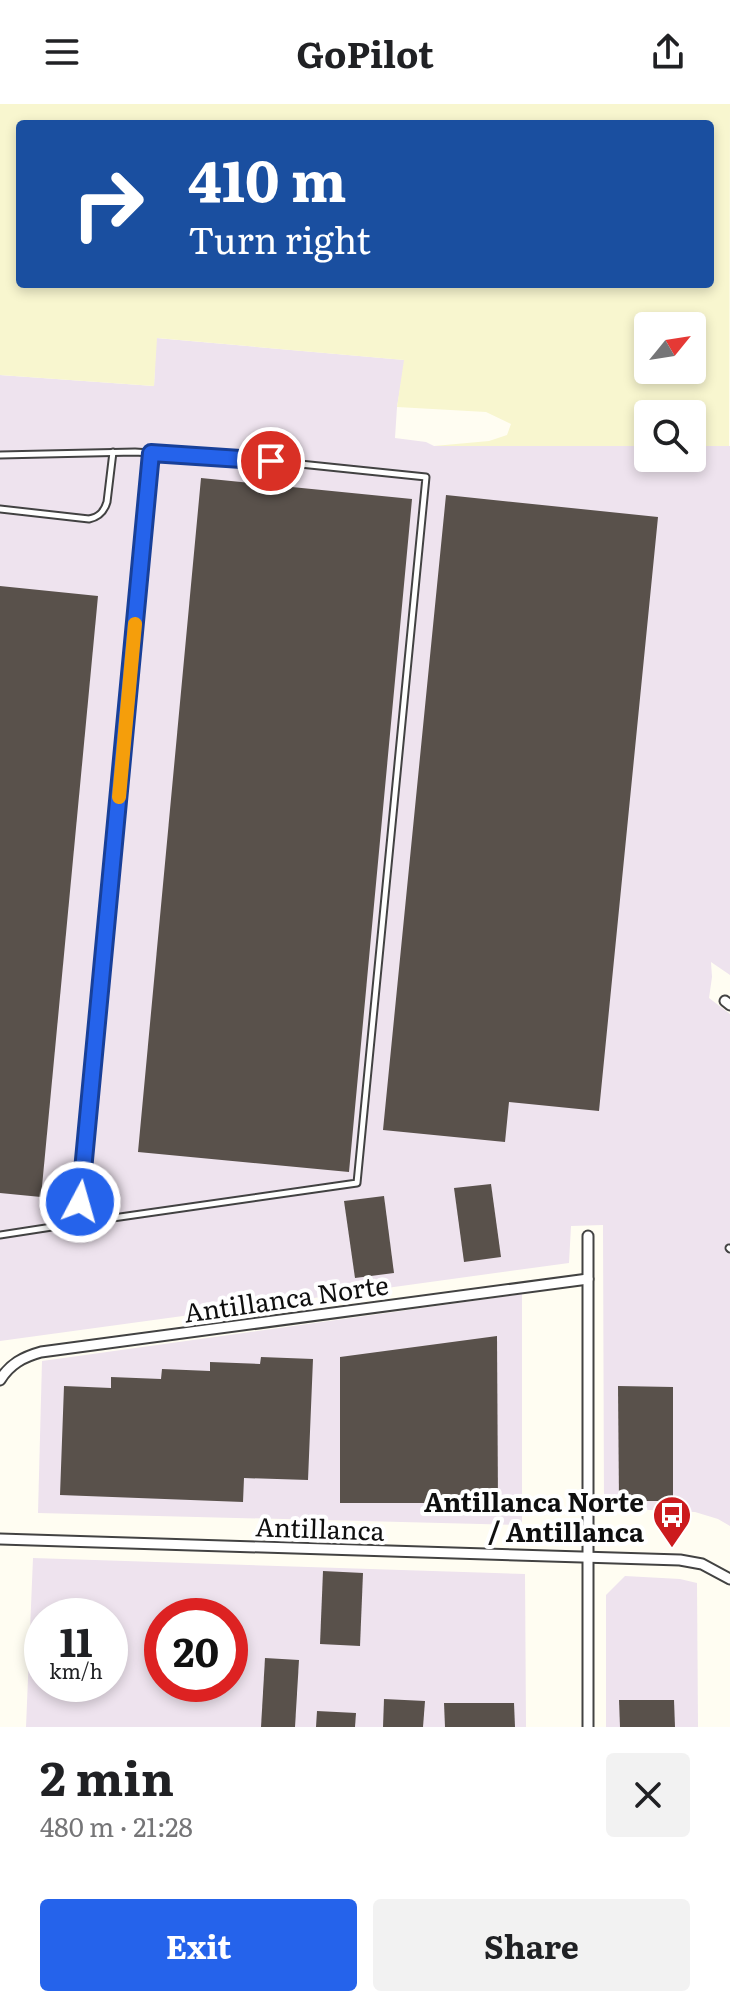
<!DOCTYPE html>
<meta charset="utf-8">
<style>
:root{--surface:#fff;--page:#f2f2f2;--text:#202124;--muted:#757577;--accent:#2563eb}
body{margin:0;font-family:Literata,serif;background:var(--page);color:var(--text);height:100vh;display:flex;flex-direction:column;font-size:30px;white-space:nowrap}
*{box-sizing:border-box;margin:0}
p{font-size:26px;color:var(--muted)}
.icon{flex:none;width:44px;height:44px;fill:none;stroke:currentColor;stroke-width:2;stroke-linecap:round;stroke-linejoin:round}
.map{position:relative;height:1623px;overflow:hidden}
.side{display:flex;flex-direction:column;background:var(--surface);flex:1}
.side>*{flex:none}
.guide{position:absolute;left:16px;top:16px;width:698px;height:168px;border-radius:8px;box-shadow:0 4px 12px #0003;background:#1a4fa0;color:#fff;overflow:hidden}
.needle{width:52px;rotate:60deg}
.fabs{position:absolute;left:634px;top:208px;display:grid;gap:16px}
.fabs a{display:grid;place-items:center;width:72px;height:72px;border-radius:8px;background:var(--surface);box-shadow:0 4px 12px #0003;font-size:40px}
.speed{position:absolute;left:24px;top:1494px;display:flex;gap:16px;font-size:40px;font-weight:700;text-align:center}
.speed>*{display:grid;place-content:center;width:104px;height:104px;border-radius:50%;background:var(--surface);box-shadow:0 4px 12px #0003;line-height:1}
.speed small{font-size:20px;font-weight:400}
.speed .limit{border:12px solid #d22;background:#fff;color:#111}
.pin{position:absolute;display:grid;place-items:center;width:68px;height:68px;color:#fff;margin:-34px;border:4px solid #fff;border-radius:50%;box-shadow:0 2px 8px #0007}
.me{position:absolute;width:88px;margin:-44px;rotate:6deg;stroke-linejoin:round;filter:drop-shadow(0 0 6px #0008)}
.turn{display:flex;align-items:center;gap:28px;height:168px;padding:0 40px;font-size:36px}
.turn .icon{width:104px;height:104px;stroke-width:2.5}
.turn b{display:block;font-size:56px;line-height:68px}
.round{display:grid;place-items:center;flex:none;width:84px;height:84px;border-radius:8px;background:var(--page)}
.headline{display:flex;align-items:center;justify-content:space-between;height:136px;padding:0 40px}
h1{font-size:48px;font-weight:700;line-height:60px}
.cta{display:flex;gap:16px;margin-top:auto;padding:16px 40px}
.cta a{flex:1;height:92px;border-radius:8px;background:var(--accent);color:#fff;font-size:32px;font-weight:700;line-height:92px;text-align:center}
.cta a+a{background:var(--page);color:var(--text)}
header{display:flex;justify-content:space-between;align-items:center;height:104px;padding:0 40px;background:var(--surface);font-size:36px;font-weight:700}
.map>svg:first-child{display:block}
.industrial{fill:#eee3ee;fill-rule:evenodd}
.farmland{fill:#f8f6cf;fill-rule:evenodd}
.building{fill:#59514b}
.lines{fill:none;stroke-linecap:round;stroke-linejoin:round}
.lane-casing{stroke:#424242;stroke-width:9}
.street-casing{stroke:#424242;stroke-width:13}
.lane{stroke:#fff;stroke-width:5}
.street{stroke:#fff;stroke-width:9}
.route-casing{stroke:#184099;stroke-width:20}
.route{stroke:#2563eb;stroke-width:14}
.slow{stroke:#f59e0b;stroke-width:14}
.labels{text-anchor:middle;dominant-baseline:central;stroke-width:8;stroke-linejoin:round;paint-order:stroke}
.street-label{font-size:26px;fill:#0f0f0f;stroke:#fff}
.poi-label{font-size:26px;font-weight:bold;fill:#0f0f0f;stroke:#fff;text-anchor:end}
</style>
<header><svg class="icon" aria-label="menu" viewBox="0 0 24 24"><path d="M4 6h16M4 12h16M4 18h16"/></svg>GoPilot<svg class="icon" aria-label="share" viewBox="0 0 24 24"><path d="M12 15V3M7 8l5-5 5 5M5 13v7h14v-7"/></svg></header>
<div class="map">
<svg width="730" height="1623" viewBox="0 0 730 1623">
<rect width="100%" height="100%" fill="#fffdf2"/>
<g class="industrial">
<polygon points="156,234 405,256 397,303 395,334 426,338 434,342 648,342 648,354 692,354 692,342 730,342 730,871 711,858 712,873 709,894 730,910 730,1422 718,1415 695,1408 604,1404 603,1121 571,1122 569,1159 0,1237 0,271 154,282"/>
<polygon points="522,1190 522,1421 38,1409 42,1257"/>
<path d="M33,1454L525,1470L526,1623H26ZM42,1512H110V1580H42ZM162,1512H230V1580H162Z"/>
<polygon points="625,1472 680,1475 697,1479 698,1623 606,1623 606,1491"/>
</g>
<path class="farmland" d="M0,0H730L729,342H692V310H648V342H434L489,337L507,331L511,320L486,308L397,303L404,256L157,234L154,282L0,271ZM20,20H710V180H20ZM648,222H692V266H648Z"/>
<g class="building">
<polygon points="201,374 412,395 349,1068 138,1048"/>
<polygon points="446,391 658,413 599,1007 509,998 505,1038 383,1026"/>
<polygon points="0,482 98,492 41,1093 0,1089"/>
<polygon points="491,1080 501,1153 464,1158 454,1084"/>
<polygon points="384,1092 394,1169 355,1174 344,1097"/>
<polygon points="497,1232 498,1399 340,1399 340,1253"/>
<polygon points="261,1253 313,1255 308,1376 244,1374 243,1398 60,1391 64,1282 111,1284 111,1273 161,1275 162,1265 210,1267 210,1258 260,1260"/>
<polygon points="618,1282 673,1283 673,1397 619,1397"/>
<polygon points="323,1467 363,1469 360,1542 320,1540"/>
<polygon points="265,1554 299,1556 295,1623 261,1623"/>
<polygon points="384,1595 425,1597 423,1623 383,1623"/>
<polygon points="619,1596 674,1596 675,1623 620,1623"/>
<polygon points="444,1599 514,1599 515,1623 445,1623"/>
<polygon points="317,1607 356,1609 355,1623 316,1623"/>
</g>
<g class="lines">
<defs>
<g id="lane">
<polyline points="0,351 135,348 271,357 426,373 357,1079 78,1119"/>
<path d="M0,405L89,415C99,413 104,408 107,398L113,348"/>
<polyline points="0,1131 78,1119 151,349"/>
<polyline points="729,1144 730,1145"/>
</g>
<g id="street">
<polyline points="725,897 730,901"/>
<path d="M0,1276C10,1260 23,1253 41,1248L588,1175"/>
<polyline points="0,1435 680,1456 702,1460 730,1475"/>
<polyline points="588,1623 588,1132"/>
</g>
</defs>
<use href="#lane" class="lane-casing"/>
<use href="#street" class="street-casing"/>
<use href="#lane" class="lane"/>
<use href="#street" class="street"/>
</g>
<g class="lines">
<defs>
<polyline id="route" points="80,1098 151,349 271,357"/>
</defs>
<use href="#route" class="route-casing"/>
<use href="#route" class="route"/>
<polyline class="slow" points="119,693 135,520"/>
</g>
<defs>
<symbol id="bus-pin" viewBox="-11 -11 22 30"><path d="M0 17L-7.5 6A9.5 9.5 0 1 1 7.5 6Z" fill="#cc1b1e" stroke="#fff"/><path d="M-5-6H5V4H4V6H2V4H-2V6H-4V4H-5ZM-3.5-4V0h7V-4ZM-3.5 1.2v1.5H-2V1.2ZM2 1.2v1.5H3.5V1.2Z" fill="#fff"/></symbol>
</defs>
<g fill-rule="evenodd">
<use href="#bus-pin" x="650" y="1389" width="44" height="60"/>
</g>
<g class="labels">
<g class="street-label">
<text transform="translate(286 1193) rotate(-8)">Antillanca Norte</text>
<text transform="translate(320 1423) rotate(2)">Antillanca</text>
</g>
<g class="poi-label">
<text x="644" y="1396">Antillanca Norte<tspan x="644" dy="30">/ Antillanca</tspan></text>
</g>
</g>
</svg>
<div class="fabs">
<a><svg class="needle" viewBox="-14 -14 28 28"><path d="M0-13l5 13h-10z" fill="#e53935"/><path d="M0 13l5-13h-10z" fill="#757577"/></svg></a>
<a><svg class="icon" aria-label="search" viewBox="0 0 24 24"><circle cx="10" cy="10" r="6"/><path d="M15 15l6 6"/></svg></a>
</div>
<div class="speed"><div>11<small>km/h</small></div><div class="limit">20</div></div>
<div class="pin" style="left:271px;top:357px;background:#d93025"><svg class="icon" aria-label="arrive" viewBox="0 0 24 24"><path d="M6 21V4h12l-3 4 3 4H6"/></svg></div>
<svg class="me" style="left:80px;top:1098px" viewBox="-20 -20 40 40"><circle r="17" fill="#2563eb" stroke="#fff" stroke-width="3"/><path d="M0-11L8 9 0 5-8 9z" fill="#fff"/></svg>
<div class="guide">
<div class="turn"><svg class="icon" aria-label="right" viewBox="0 0 24 24"><path d="M7 20v-9h11M14 6l5 5-5 5"/></svg><div><b>410 m</b>Turn right</div></div>
</div>
</div>
<section class="side">
<div class="headline"><div><h1>2 min</h1><p>480 m · 21:28</p></div><a class="round"><svg class="icon" aria-label="close" viewBox="0 0 24 24"><path d="M6 6l12 12M18 6L6 18"/></svg></a></div>
<div class="cta"><a>Exit</a><a>Share</a></div>
</section>
